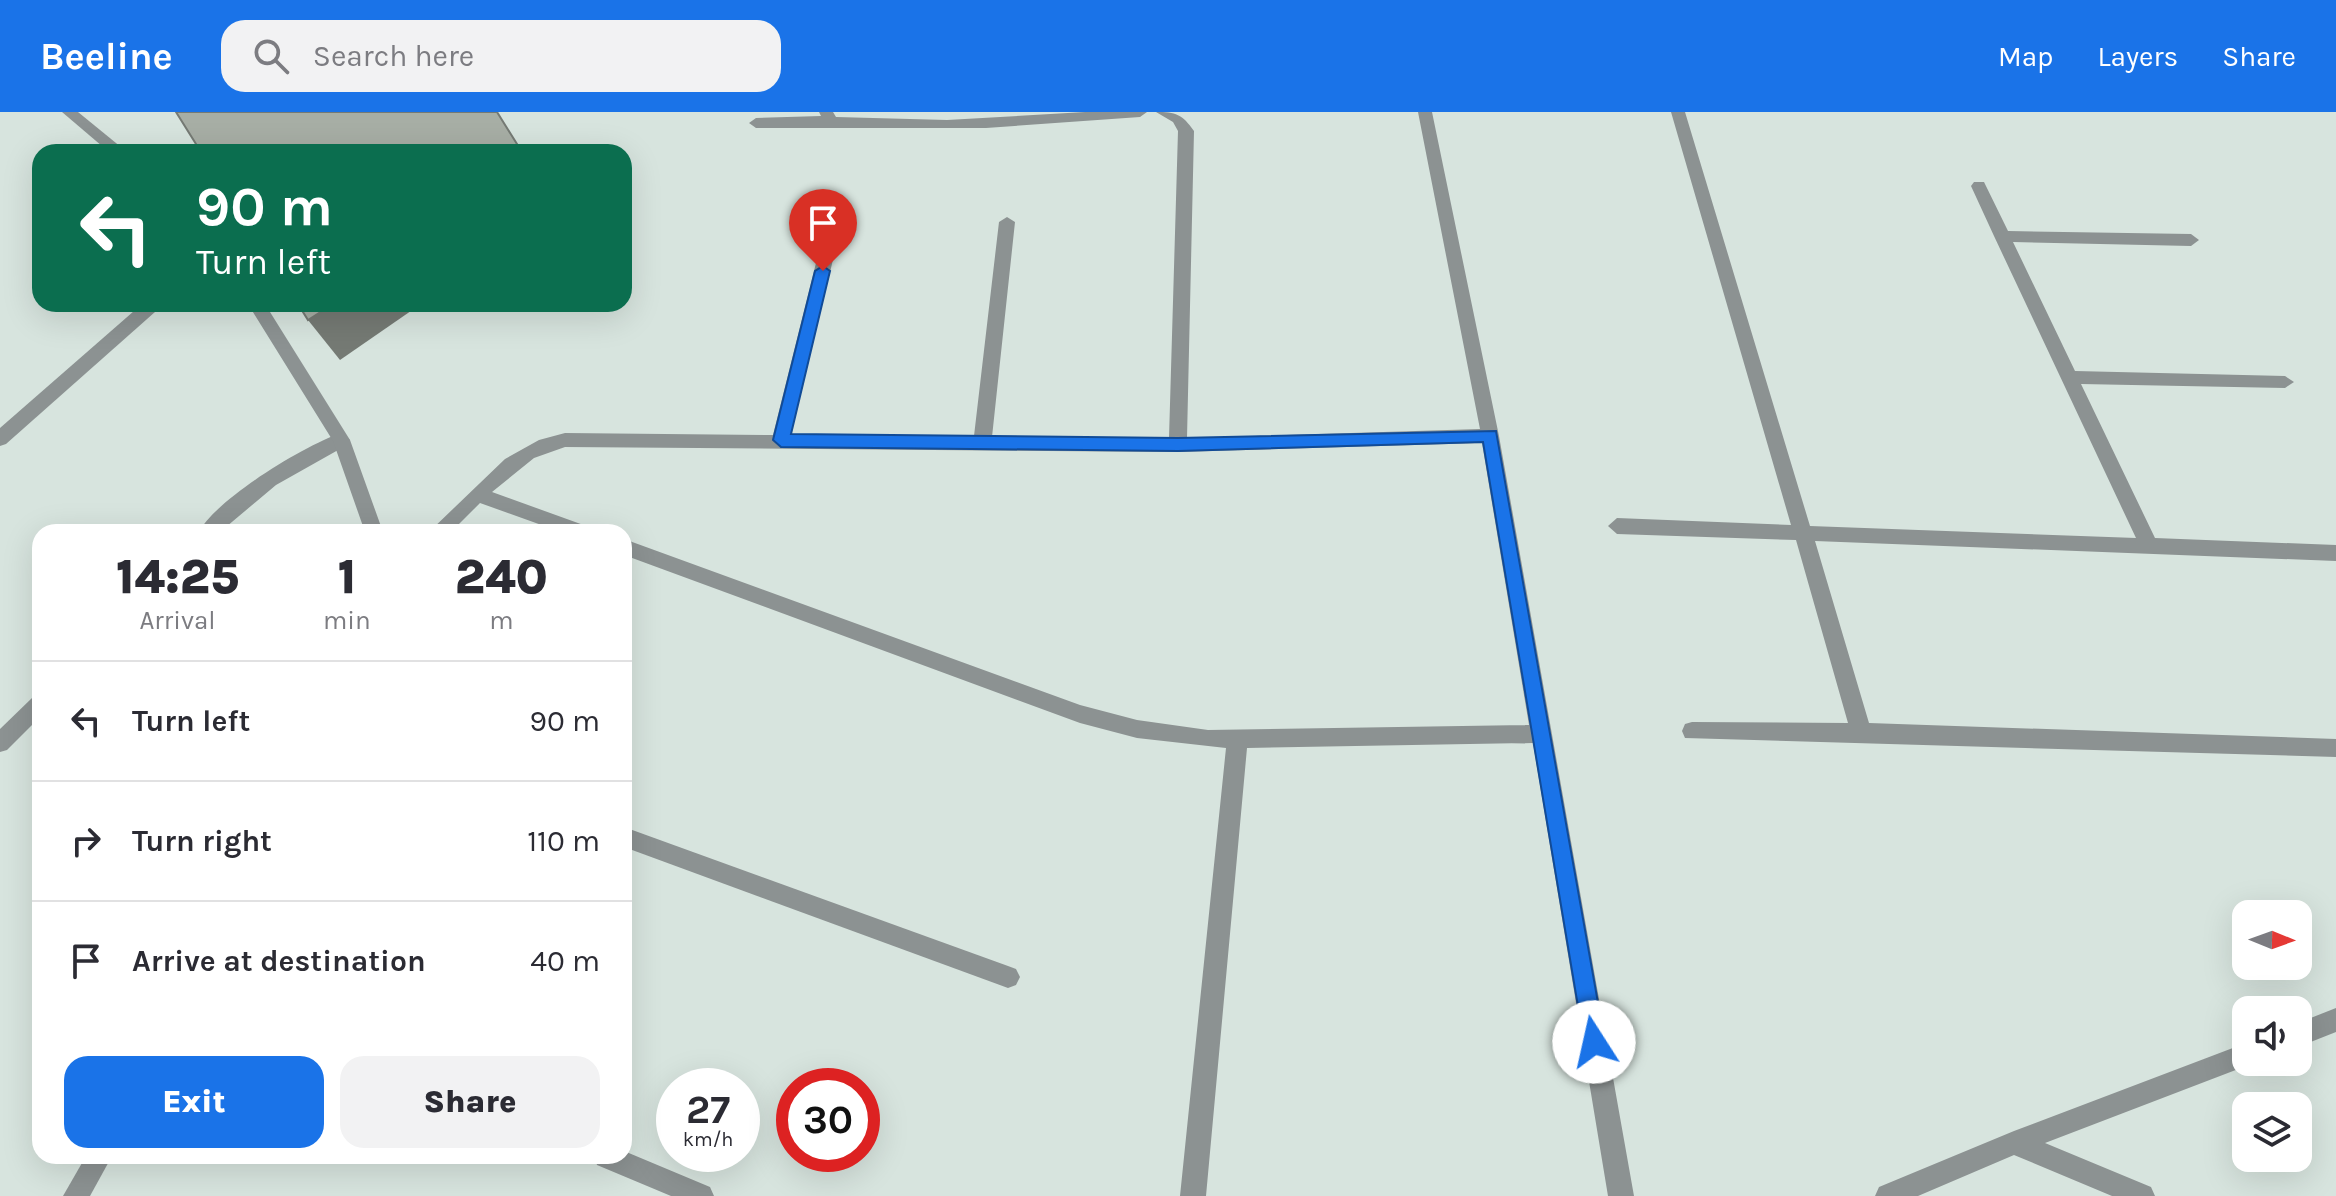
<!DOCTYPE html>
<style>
:root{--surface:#fff;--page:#f2f2f3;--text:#2b2b33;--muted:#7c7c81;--line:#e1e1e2;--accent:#1a73e8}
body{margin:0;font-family:Karla,sans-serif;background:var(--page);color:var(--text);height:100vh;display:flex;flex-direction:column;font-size:30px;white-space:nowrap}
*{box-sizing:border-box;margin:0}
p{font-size:26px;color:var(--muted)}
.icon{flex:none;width:44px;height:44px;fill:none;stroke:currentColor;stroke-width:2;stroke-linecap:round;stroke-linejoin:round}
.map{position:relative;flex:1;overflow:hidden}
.panel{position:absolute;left:32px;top:412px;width:600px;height:640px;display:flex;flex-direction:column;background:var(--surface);border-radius:24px;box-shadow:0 8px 32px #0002}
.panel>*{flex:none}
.banner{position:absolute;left:32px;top:32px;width:600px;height:168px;border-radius:24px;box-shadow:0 8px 32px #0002;background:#0b6e4f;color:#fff;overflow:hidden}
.needle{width:52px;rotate:91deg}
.controls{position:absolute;left:2232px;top:788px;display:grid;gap:16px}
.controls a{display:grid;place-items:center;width:80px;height:80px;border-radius:16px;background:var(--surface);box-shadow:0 8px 32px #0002;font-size:40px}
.speed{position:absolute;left:656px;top:956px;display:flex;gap:16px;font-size:40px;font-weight:700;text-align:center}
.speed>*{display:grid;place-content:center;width:104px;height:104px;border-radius:50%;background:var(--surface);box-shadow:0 8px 32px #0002;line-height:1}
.speed small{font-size:20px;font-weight:400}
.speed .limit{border:12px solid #d22;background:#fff;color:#111}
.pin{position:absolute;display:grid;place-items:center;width:68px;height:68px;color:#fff;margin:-82px -34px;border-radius:50% 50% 50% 0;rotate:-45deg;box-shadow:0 0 8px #0007}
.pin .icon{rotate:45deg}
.me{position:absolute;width:88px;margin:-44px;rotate:350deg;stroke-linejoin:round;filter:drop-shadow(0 0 6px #0008)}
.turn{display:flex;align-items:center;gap:28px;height:168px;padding:0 32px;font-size:36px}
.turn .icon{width:104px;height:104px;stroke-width:2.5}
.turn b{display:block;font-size:56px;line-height:68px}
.eta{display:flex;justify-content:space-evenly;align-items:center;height:136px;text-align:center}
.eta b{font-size:48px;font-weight:800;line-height:56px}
.cta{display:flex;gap:16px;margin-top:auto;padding:16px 32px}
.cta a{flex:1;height:92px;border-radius:24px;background:var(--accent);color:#fff;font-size:32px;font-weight:800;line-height:92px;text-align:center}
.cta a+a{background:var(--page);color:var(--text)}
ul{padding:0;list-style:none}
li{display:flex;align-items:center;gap:24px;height:120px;padding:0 32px;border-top:2px solid var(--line)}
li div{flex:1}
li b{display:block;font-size:30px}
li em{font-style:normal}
header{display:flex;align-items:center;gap:48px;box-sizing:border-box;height:112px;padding:0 40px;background:var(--accent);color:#fff}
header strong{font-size:38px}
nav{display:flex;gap:44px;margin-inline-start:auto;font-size:28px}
.search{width:560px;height:72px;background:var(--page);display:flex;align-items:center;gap:20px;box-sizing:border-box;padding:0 28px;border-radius:24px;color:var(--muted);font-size:30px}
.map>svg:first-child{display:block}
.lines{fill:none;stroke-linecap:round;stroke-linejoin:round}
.minor{fill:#8c9292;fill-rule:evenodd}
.tertiary{fill:#8c9292;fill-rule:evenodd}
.shaded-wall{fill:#757a74}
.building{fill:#a7aea5;stroke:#757a74;stroke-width:2}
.route{fill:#1a73e8;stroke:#114b97;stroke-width:2}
</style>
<header>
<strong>Beeline</strong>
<div class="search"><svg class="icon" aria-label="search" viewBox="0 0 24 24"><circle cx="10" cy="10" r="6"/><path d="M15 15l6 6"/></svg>Search here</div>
<nav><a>Map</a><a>Layers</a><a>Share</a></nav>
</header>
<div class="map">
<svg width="2336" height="1084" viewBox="0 0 2336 1084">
<rect width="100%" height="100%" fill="#d7e4de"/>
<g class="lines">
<g class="minor">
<polygon points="819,0 833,0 836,5 947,8 1085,0 1147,0 1140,5 986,16 756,16 749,11 756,6 821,4"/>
<path d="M1156,0C1176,0 1182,2 1194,19L1187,326L1480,317L1418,0H1432L1499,324L1634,1084H1608L1533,631L1247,636L1206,1084H1180L1226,636L1137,626L1080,611L624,443V427L1080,593L1137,608L1208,618L1529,613L1482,331L1178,340L565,335L534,346L492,380L589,415L591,420H561L480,391L451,420H429L505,347L539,328L565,321L773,323L821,131L829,125L837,131L791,323L974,324L999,110L1007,105L1015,110L992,325L1169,326L1178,19L1173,10Z"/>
<polygon points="1671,0 1685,0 1810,414 2136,426 1994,124 1971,74 1974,70 1984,70 2008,119 2191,122 2199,128 2191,134 2013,130 2075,259 2285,264 2294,270 2285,276 2081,272 2155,426 2336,433 2336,449 1815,429 1869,611 2336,627 2336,645 1685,626 1682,619 1685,612 1692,610 1848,611 1796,428 1617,422 1608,414 1617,406 1791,413"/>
<polygon points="142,192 164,192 6,332 0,334 0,316"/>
<path d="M341,321L350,328L347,333L276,373L220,420H199C216,387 305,333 341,321Z"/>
<polygon points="40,582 40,605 7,638 0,640 0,617 33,585"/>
<polygon points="624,715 1008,854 1016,857 1020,865 1016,873 1008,876 624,735"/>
<polygon points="2336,896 2336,920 2298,935 2298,911"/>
<polygon points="2246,931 2246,950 2254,951 2045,1031 2151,1075 2155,1084 2112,1084 2014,1043 1918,1084 1875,1084 1879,1075 2014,1019"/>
<polygon points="624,1039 710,1075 714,1084 671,1084 597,1053 594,1044 624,1044"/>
</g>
<g class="tertiary">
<polygon points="62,0 78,0 127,40 109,40"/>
<polygon points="248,192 265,192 350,328 383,420 365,420 333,329"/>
<polygon points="86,1044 112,1044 90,1084 63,1084"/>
</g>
</g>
<polygon class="shaded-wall" points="333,192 421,192 340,248 308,208"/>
<g class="building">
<polygon points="176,0 497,0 522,40 201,40"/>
<polygon points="298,192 333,192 308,208"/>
</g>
<polygon class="route" points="823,154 830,159 791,322 1178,326 1496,319 1605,930 1602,938 1594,941 1587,938 1584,930 1483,330 1178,339 781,335 773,328 815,159"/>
</svg>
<div class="controls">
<a><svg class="needle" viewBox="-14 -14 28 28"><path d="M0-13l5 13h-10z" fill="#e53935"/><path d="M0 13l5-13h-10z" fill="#7c7c81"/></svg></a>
<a><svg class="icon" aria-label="sound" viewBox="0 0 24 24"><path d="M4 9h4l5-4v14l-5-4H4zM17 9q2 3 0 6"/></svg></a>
<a><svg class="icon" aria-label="layers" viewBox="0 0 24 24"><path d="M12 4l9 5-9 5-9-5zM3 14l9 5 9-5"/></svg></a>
</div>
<div class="speed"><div>27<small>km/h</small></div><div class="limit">30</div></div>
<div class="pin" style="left:823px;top:159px;background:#d93025"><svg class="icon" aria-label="arrive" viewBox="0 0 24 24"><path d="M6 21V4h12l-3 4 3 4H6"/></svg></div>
<svg class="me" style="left:1594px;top:930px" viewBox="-20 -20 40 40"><circle r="19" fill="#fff"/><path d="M0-13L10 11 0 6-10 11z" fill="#1a73e8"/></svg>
<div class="banner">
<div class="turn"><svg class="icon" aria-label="left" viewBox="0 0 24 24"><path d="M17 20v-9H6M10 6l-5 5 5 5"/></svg><div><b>90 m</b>Turn left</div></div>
</div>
<section class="panel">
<div class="eta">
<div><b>14:25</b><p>Arrival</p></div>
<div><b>1</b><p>min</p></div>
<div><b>240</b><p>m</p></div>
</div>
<ul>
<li><svg class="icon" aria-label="left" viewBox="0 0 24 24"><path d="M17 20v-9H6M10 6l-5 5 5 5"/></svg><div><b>Turn left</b></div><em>90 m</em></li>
<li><svg class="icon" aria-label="right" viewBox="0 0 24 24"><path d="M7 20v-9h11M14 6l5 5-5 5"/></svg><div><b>Turn right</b></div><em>110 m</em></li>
<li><svg class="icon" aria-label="arrive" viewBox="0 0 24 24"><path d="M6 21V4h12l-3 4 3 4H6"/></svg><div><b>Arrive at destination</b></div><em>40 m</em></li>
</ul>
<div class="cta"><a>Exit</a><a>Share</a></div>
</section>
</div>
